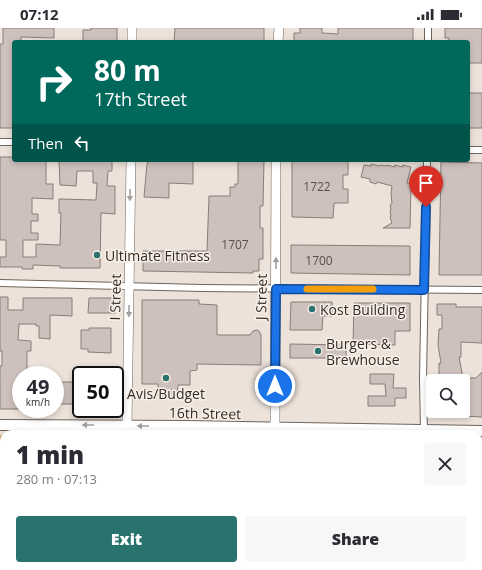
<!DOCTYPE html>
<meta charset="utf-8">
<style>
:root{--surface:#fff;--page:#f7f7f7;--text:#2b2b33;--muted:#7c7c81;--accent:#29736f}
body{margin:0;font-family:"Open Sans",sans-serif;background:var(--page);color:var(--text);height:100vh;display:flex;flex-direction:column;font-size:15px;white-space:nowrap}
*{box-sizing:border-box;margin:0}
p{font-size:13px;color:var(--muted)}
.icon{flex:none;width:22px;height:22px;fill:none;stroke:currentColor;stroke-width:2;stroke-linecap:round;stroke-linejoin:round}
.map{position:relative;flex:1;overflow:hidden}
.drawer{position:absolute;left:0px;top:402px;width:482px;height:140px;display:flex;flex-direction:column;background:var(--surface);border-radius:12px 12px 0 0;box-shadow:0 2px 6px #0003}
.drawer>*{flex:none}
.guide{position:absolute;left:12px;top:12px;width:458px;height:122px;border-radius:4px;box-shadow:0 2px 6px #0003;background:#00695c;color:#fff;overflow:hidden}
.tools{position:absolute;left:426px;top:346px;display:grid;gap:8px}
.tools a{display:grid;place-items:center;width:44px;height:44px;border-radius:4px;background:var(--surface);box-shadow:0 2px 6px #0003;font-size:20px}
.speed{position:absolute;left:12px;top:338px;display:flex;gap:8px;font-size:20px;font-weight:700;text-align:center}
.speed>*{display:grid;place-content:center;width:52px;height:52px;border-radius:50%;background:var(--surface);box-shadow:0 2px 6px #0003;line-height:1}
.speed small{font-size:10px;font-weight:400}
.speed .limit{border:2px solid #111;border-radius:6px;background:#fff;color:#111}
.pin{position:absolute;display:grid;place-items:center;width:34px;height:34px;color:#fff;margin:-41px -17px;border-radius:50% 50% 50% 0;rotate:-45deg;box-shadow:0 0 4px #0007}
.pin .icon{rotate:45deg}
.me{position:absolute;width:44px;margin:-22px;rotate:0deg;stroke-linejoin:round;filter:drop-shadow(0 0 3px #0008)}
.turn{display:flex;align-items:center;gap:14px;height:84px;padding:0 16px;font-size:18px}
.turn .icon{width:52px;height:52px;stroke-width:2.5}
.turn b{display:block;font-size:28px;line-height:34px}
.then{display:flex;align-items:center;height:38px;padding:0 16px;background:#0003;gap:8px;font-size:15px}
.round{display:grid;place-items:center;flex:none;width:42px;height:42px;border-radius:4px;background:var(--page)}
.overview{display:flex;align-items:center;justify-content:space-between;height:68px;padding:0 16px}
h1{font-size:24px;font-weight:800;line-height:30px}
.action{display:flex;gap:8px;margin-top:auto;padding:8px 16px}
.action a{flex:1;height:46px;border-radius:4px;background:var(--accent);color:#fff;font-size:16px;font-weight:800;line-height:46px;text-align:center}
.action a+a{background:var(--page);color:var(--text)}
.status{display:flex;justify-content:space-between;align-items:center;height:28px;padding:0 20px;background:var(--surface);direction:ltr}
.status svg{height:11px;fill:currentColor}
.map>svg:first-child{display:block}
.green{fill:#dca773}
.building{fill:#cec1bd;stroke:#897d78}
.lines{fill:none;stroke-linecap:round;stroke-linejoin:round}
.street-casing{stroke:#6d645d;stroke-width:8}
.secondary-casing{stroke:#6d645d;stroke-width:10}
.primary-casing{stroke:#6d645d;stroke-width:12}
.street{stroke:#fff;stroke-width:6}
.secondary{stroke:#fff;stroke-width:9}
.primary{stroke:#fff;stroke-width:10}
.oneway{fill:#a2a09f}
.route-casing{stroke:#114b97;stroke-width:10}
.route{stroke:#1a73e8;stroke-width:7}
.slow{stroke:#f59e0b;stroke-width:7}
.poi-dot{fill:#29736f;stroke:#f9efe6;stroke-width:1.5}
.labels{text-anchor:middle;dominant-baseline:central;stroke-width:3;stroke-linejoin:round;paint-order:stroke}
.number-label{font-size:12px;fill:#58514e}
.poi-label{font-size:14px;fill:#302c29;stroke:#f9efe6;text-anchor:start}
.street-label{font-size:14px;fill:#302c29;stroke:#f9efe6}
</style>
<div class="status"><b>07:12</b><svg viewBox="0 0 49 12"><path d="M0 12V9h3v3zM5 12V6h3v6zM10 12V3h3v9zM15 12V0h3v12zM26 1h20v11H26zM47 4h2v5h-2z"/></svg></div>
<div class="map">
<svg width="482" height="542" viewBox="0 0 482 542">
<rect width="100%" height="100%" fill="#ece2d9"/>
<polygon class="green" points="0,407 4,408 4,481 0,481"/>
<g class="building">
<polygon points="3,0 54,0 54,10 21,9 21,14 14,14 14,100 0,100 0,16 3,16"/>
<polygon points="91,0 117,0 117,14 83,14 83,2 91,2"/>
<polygon points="175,0 264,0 264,14 174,14"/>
<polygon points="300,0 322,0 322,5 338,6 338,0 413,0 413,14 294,14 294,5 300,5"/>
<polygon points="445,0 482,0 482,35 468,35 468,14 449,14 449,10 445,10"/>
<rect x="468" y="65" width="14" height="35"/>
<polygon points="0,129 14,129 14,132 46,132 46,156 53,156 53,171 32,170 32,186 38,186 38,193 31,193 31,205 38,205 38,212 23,212 23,229 36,229 36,216 60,217 61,185 59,185 59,171 96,172 97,155 93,155 93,143 77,143 76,158 60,157 59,132 112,133 112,143 108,143 107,158 115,158 115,186 101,185 100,240 60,240 60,238 33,237 33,241 22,241 22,239 0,239 0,229 6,229 6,212 0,212"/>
<polygon points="152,132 193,132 193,156 169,155 169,170 144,169 147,136 149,133"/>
<polygon points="238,132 264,132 263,178 260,178 260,200 263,200 263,231 259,231 259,243 253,243 253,245 143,243 143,223 207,223 209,168 230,168 230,159 235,159 235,156 238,156"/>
<polygon points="292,132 348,133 348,147 343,147 343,161 348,161 348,175 334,175 333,190 292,189"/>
<polygon points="441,134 482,135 482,247 439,247"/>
<polygon points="371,136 379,138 380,137 387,138 387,137 395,139 395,137 403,139 403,137 411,139 407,155 411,156 410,200 383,200 392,195 390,189 391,188 390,183 391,182 390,177 392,176 391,165 392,158 377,154 376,156 370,154 370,151 361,149 364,137 371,138"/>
<polygon points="291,217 410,218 410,247 291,245"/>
<polygon points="0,269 8,269 8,282 23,282 23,270 72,270 72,288 50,287 50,311 39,310 39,298 36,298 36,296 19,296 18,312 31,313 31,323 27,323 27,341 46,341 46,347 21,347 21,381 0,381 0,338 2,338 2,323 0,323"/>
<polygon points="89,270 115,270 115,285 88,285"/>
<polygon points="142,272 199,272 199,276 217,277 217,307 250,307 253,303 257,302 259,303 261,307 261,337 197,336 197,342 190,343 190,357 178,357 177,369 158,368 158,356 142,356"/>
<polygon points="291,274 332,274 332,288 323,288 322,302 290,302"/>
<polygon points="354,275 410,275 410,303 395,303 395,317 353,316"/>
<polygon points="437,276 456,276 456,279 482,279 482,315 461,314 461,329 459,329 463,350 476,350 482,344 482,389 463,388 463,353 441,353 438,348 439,346 439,335 441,335 438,317 439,301 442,301 442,287 437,287"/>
<polygon points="89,300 111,300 111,325 88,324 88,321 81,321 81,302 89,302"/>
<polygon points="290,316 346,317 346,330 290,330"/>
<polygon points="370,346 394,346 393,360 406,360 406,370 395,370 395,378 368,378 368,368 386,368 385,356 370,356"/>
<rect x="57" y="354" width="24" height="22"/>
</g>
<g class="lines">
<defs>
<g id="street">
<polyline points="428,14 428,0"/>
<polyline points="0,114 14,114"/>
<polyline points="468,122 482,122"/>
<polyline points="0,255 202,260 482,262"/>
<polyline points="424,404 423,351 427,132"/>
</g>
<g id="secondary">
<polyline points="132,14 132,0"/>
<polyline points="278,14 279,0"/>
<polyline points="127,398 131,132"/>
<polyline points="275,400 276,132"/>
<polyline points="0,536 4,536"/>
<polyline points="153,538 273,540"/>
</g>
<g id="primary">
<polyline points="0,397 186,398 482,403"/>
<polyline points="273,540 346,539 482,542"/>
<polyline points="125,542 126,538"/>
</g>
</defs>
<use href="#street" class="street-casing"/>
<use href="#secondary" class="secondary-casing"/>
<use href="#primary" class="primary-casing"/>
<use href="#street" class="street"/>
<use href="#secondary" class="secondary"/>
<use href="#primary" class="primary"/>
</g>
<defs><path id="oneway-solid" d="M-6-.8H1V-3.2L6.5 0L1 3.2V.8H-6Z"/></defs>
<g class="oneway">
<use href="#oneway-solid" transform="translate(130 167) rotate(91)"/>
<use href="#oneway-solid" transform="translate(276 235) rotate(-89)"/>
<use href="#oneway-solid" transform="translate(129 283) rotate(91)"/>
<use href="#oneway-solid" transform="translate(88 397) rotate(-180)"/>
<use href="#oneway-solid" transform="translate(143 398) rotate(-180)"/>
</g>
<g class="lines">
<defs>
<polyline id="route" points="275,358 276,261 424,262 426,179"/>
</defs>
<use href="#route" class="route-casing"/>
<use href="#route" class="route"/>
<polyline class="slow" points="307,261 373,261"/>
</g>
<g class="poi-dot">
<circle cx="97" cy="227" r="4"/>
<circle cx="312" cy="281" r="4"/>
<circle cx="318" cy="323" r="4"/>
<circle cx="166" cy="350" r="4"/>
</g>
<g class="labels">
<g class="number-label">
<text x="317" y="158">1722</text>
<text x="235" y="216">1707</text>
<text x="319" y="232">1700</text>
</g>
<g class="poi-label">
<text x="105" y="227">Ultimate Fitness</text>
<text x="320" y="281">Kost Building</text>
<text x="326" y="315">Burgers &amp;<tspan x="326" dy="16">Brewhouse</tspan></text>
<text x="166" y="365" text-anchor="middle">Avis/Budget</text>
</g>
<g class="street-label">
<text transform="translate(115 269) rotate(-89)">I Street</text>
<text transform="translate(261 269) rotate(-89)">J Street</text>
<text transform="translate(205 385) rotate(1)">16th Street</text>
</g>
</g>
</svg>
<div class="tools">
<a><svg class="icon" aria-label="search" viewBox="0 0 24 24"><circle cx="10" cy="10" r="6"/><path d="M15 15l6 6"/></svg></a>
</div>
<div class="speed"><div>49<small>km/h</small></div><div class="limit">50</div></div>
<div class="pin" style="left:426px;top:179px;background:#d93025"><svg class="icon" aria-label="arrive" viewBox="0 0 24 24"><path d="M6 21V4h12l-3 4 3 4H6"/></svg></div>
<svg class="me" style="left:275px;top:358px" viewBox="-20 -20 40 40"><circle r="17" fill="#1a73e8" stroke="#fff" stroke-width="3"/><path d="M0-11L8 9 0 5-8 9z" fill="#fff"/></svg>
<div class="guide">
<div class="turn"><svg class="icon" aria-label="right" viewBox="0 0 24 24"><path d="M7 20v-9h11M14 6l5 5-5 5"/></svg><div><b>80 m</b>17th Street</div></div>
<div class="then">Then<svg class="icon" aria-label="left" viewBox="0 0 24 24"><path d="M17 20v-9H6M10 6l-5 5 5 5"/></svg></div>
</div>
<section class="drawer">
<div class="overview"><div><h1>1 min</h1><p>280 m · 07:13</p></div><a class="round"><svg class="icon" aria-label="close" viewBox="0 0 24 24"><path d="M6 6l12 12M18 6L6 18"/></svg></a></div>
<div class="action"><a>Exit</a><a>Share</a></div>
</section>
</div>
